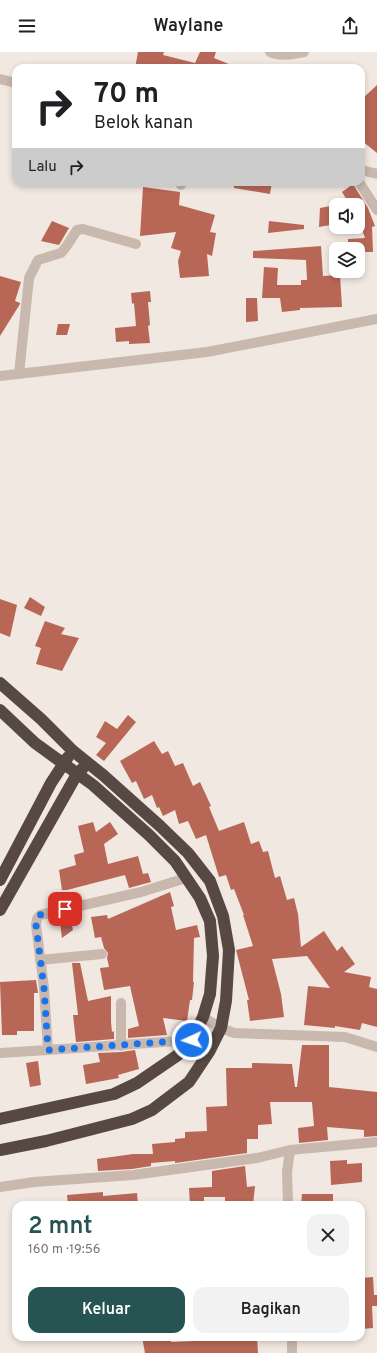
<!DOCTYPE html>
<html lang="id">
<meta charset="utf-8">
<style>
:root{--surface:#fff;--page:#f2f2f2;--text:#202124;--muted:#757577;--accent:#255453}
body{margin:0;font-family:Overpass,sans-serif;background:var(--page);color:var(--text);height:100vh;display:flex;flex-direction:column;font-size:15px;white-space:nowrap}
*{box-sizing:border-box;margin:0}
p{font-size:13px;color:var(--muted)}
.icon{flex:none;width:22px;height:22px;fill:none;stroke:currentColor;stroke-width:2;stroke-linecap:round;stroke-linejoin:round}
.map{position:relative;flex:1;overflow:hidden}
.side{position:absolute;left:12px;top:1149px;width:353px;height:140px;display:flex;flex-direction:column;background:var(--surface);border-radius:12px;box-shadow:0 2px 6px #0003}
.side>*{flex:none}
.top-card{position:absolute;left:12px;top:12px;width:353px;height:122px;border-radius:12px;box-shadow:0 2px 6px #0003;background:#fff;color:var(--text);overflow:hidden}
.fabs{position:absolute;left:329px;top:146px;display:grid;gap:8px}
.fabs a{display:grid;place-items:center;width:36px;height:36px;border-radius:8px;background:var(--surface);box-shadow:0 2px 6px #0003;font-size:20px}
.pin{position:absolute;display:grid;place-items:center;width:34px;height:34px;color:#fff;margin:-17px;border-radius:8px;box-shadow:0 2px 6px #0006}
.me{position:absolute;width:44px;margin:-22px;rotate:267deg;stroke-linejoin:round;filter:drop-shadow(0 0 3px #0008)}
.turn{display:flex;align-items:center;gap:14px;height:84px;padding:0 16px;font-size:18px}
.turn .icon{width:52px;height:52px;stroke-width:2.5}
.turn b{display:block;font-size:28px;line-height:34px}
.then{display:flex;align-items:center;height:38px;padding:0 16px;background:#0003;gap:8px;font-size:15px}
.round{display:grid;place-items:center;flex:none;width:42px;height:42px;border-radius:12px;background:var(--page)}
.head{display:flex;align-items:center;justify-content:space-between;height:68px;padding:0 16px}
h1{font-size:24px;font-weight:600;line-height:30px;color:var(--accent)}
.primary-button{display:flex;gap:8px;margin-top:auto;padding:8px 16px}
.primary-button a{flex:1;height:46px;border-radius:12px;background:var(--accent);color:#fff;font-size:16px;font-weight:600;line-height:46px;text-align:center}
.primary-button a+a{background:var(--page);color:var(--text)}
header{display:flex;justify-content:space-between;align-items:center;height:52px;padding:0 16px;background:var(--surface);font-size:18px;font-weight:600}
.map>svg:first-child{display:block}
.building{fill:#b86757}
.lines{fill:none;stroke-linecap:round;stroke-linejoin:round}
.minor{stroke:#c8b8ae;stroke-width:10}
.highway{stroke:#574844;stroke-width:12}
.route{stroke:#1a73e8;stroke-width:7;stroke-dasharray:0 12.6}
</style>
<header><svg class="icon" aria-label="menu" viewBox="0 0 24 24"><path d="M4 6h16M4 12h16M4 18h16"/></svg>Waylane<svg class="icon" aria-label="share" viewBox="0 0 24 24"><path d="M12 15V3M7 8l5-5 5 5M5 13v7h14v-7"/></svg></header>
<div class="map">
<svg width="377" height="1301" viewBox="0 0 377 1301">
<rect width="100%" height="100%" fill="#f1e8e1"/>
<g class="building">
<polygon points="138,0 164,0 163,3 195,11 200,0 216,0 214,6 236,15 135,16"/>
<polygon points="377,33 377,101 361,88 361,48"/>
<polygon points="234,130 272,130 270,142 234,136"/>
<polygon points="353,132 368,156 375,174 372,175 373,200 358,200 358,197 348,197 348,187 365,186 358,166 358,153 350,153 342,140"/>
<polygon points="143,135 180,140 179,153 215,163 210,180 216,181 212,204 207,202 209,224 180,226 178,209 181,199 171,196 176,180 140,184"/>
<polygon points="336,153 336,172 319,175 320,156"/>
<polygon points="52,169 69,176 59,193 41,189"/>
<polygon points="269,169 304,173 304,177 268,181"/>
<polygon points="321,194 323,224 340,223 342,255 300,256 300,258 282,260 280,246 262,246 264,215 278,216 277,233 301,233 301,228 307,228 306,208 253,206 253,199"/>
<polygon points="0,224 21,230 15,249 20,251 20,252 0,284"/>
<polygon points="150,239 151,250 148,250 150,273 148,274 150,291 129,292 129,289 116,290 115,276 136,274 134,251 132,252 131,241"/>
<polygon points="246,246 257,246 258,269 246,270"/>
<polygon points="58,272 70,272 67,283 56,283"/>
<polygon points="30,545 45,555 41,564 24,556"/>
<polygon points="0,547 17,553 10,585 0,581"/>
<polygon points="45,569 65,576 61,582 79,586 62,619 36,612 41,596 35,594"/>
<polygon points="128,663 136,670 104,709 96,703 106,691 96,685 105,669 117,677"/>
<polygon points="154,689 162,702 168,699 175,714 183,711 193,734 200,730 211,754 209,755 219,779 244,770 251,792 259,789 263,800 268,799 275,826 280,824 287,848 294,846 298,862 301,895 324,879 337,899 342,894 355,912 344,920 371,925 369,935 377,937 377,975 362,971 360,978 335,974 335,976 304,973 308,934 330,936 307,904 272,907 281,942 284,965 250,969 247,948 249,948 236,898 253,894 243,863 244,863 234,837 231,838 226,823 219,825 206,783 196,787 188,769 179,772 175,758 163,764 159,755 157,756 152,743 144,747 136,729 132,731 120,709"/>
<polygon points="93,770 96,780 110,770 118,782 104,792 108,812 138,804 143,822 148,821 151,830 129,836 125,823 67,838 62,838 59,818 76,813 74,803 84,800 78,774"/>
<polygon points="170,840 174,854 171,855 176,878 197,873 200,885 194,886 193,930 194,930 192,948 190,948 187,969 163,966 167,983 128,986 128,977 139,974 130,934 104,938 100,916 109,915 107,906 108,901 104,896 101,885 95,886 91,865 107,863 108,867"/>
<polygon points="71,869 73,878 62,886 60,871"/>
<polygon points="72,911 80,911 88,949 111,944 111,970 112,980 114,979 114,987 76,990 73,963 78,963"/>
<polygon points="36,928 38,941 34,941 34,979 17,979 17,983 2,983 0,930"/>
<polygon points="302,993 329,993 329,1035 377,1040 377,1084 364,1085 364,1078 327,1075 328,1088 299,1091 298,1076 314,1074 312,1050 270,1050 272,1072 258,1073 258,1087 247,1087 247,1101 175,1111 175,1109 151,1111 151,1114 132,1117 98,1119 97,1107 133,1102 153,1102 152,1092 175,1090 175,1087 185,1086 185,1080 207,1079 206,1055 227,1054 226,1016 252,1016 252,1011 292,1012 295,1035 297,1035"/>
<polygon points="135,998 139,1017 118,1023 119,1026 86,1032 83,1013 100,1010 98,1001 121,1000"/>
<polygon points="38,1009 41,1033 30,1035 26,1011"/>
<polygon points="347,1108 347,1112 362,1111 362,1130 331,1133 330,1109"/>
<polygon points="245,1114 247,1135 255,1134 253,1153 225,1153 225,1145 204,1145 204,1153 190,1153 189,1136 212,1135 212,1119"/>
<polygon points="103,1140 103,1144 137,1141 138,1153 68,1153 67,1143"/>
<polygon points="302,1142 333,1142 333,1153 301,1153"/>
<polygon points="373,1225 374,1243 377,1243 377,1254 372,1254 373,1276 362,1277 361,1226"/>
<polygon points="142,1285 170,1285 171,1290 219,1288 219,1285 257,1285 258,1301 145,1301"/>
</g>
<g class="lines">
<g class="minor">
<path d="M270,0C279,5 294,2 304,0"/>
<polyline points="0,27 16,31"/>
<polyline points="361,118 377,122"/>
<polyline points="359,130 377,158"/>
<polyline points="181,133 181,130"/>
<polyline points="19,322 29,226 38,208 61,201 66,195 77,178 83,177 136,192"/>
<polyline points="0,324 207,300 377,267"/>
<polyline points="40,908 102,902"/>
<polyline points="121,951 121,994"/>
<polyline points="203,965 221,976 234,981 345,985 377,995"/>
<polyline points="48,998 192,988"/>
<polyline points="0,1001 48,998 44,936 36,873 37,867 40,863 141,840 186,826"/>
<polyline points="0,1135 34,1130 133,1123 257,1106 290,1098 377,1090"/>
<polyline points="288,1153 287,1120 290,1098"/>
<polyline points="292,1285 292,1301"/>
</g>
<g class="highway">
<polyline points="0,631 41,667 73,699 103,723 160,774 188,801 210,829 223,864 229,898 226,949 221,976 209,1000 189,1030 152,1058 132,1067 46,1089 0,1098"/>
<polyline points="0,658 35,691 93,733 149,783 175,809 200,846 210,869 213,904 210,942 203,965 192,988 178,1003 137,1031 114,1042 0,1067"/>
<polyline points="0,828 51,731 68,705"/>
<polyline points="0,858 77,722 83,716"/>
</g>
</g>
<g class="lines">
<path class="route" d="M65,857C58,858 40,859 37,867C36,869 37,871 36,873L44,936L48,998L192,988"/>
</g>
</svg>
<div class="fabs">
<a><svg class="icon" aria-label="sound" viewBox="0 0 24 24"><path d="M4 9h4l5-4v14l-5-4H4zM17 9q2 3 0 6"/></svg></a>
<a><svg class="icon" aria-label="layers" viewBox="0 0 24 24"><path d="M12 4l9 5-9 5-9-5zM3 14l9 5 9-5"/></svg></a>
</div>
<div class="pin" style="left:65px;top:857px;background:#d93025"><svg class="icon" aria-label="arrive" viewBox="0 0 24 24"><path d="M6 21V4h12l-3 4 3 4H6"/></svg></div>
<svg class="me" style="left:192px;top:988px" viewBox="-20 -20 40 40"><circle r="17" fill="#1a73e8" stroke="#fff" stroke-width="3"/><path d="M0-11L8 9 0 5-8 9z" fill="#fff"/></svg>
<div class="top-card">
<div class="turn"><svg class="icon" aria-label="right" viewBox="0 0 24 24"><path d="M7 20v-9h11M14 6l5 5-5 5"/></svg><div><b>70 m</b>Belok kanan</div></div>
<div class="then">Lalu<svg class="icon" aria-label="right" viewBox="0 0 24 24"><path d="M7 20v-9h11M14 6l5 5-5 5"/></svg></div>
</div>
<section class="side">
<div class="head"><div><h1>2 mnt</h1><p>160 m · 19:56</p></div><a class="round"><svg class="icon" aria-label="close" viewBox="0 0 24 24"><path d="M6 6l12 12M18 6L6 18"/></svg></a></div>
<div class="primary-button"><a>Keluar</a><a>Bagikan</a></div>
</section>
</div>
